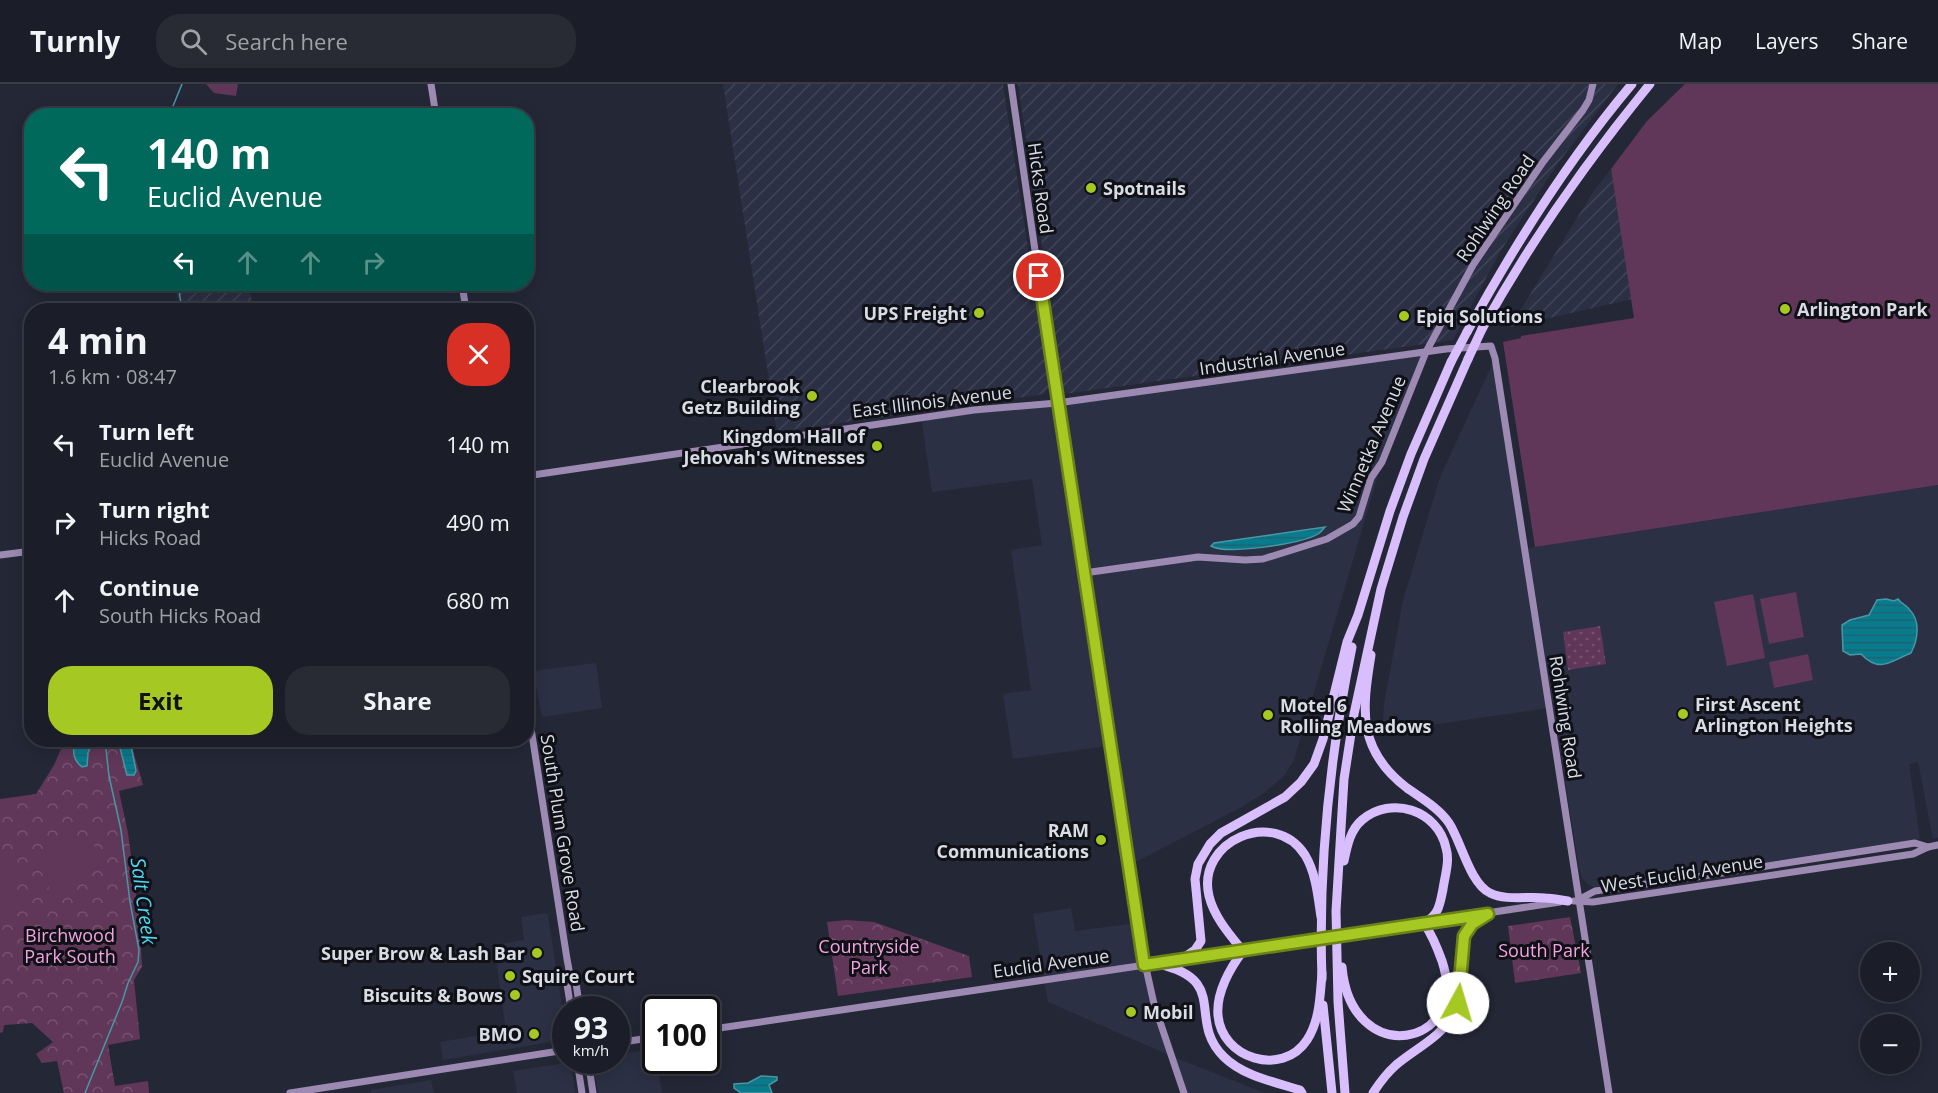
<!DOCTYPE html>
<meta charset="utf-8">
<style>
:root{--surface:#1b1d28;--page:#282a34;--text:#f1f3f6;--muted:#a0a2a8;--line:#393b45;--accent:#a5c823}
body{margin:0;font-family:"Open Sans",sans-serif;background:var(--page);color:var(--text);height:100vh;display:flex;flex-direction:column;font-size:22px;white-space:nowrap}
*{box-sizing:border-box;margin:0}
p{font-size:20px;color:var(--muted)}
.icon{flex:none;width:33px;height:33px;fill:none;stroke:currentColor;stroke-width:2;stroke-linecap:round;stroke-linejoin:round}
.map{position:relative;flex:1;overflow:hidden}
.panel{position:absolute;left:24px;top:219px;width:510px;height:444px;display:flex;flex-direction:column;background:var(--surface);border-radius:24px;box-shadow:0 3px 15px #0003,0 0 0 2px var(--line)}
.panel>*{flex:none}
.top-card{position:absolute;left:24px;top:24px;width:510px;height:183px;border-radius:24px;box-shadow:0 3px 15px #0003,0 0 0 2px var(--line);background:#00695c;color:#fff;overflow:hidden}
.tools{position:absolute;left:1860px;top:858px;display:grid;gap:12px}
.tools a{display:grid;place-items:center;width:60px;height:60px;border-radius:50%;background:var(--surface);box-shadow:0 3px 15px #0003,0 0 0 2px var(--line);font-size:30px}
.speed{position:absolute;left:552px;top:912px;display:flex;gap:12px;font-size:30px;font-weight:700;text-align:center}
.speed>*{display:grid;place-content:center;width:78px;height:78px;border-radius:50%;background:var(--surface);box-shadow:0 3px 15px #0003,0 0 0 2px var(--line);line-height:1}
.speed small{font-size:15px;font-weight:400}
.speed .limit{border:3px solid #111;border-radius:9px;background:#fff;color:#111}
.pin{position:absolute;display:grid;place-items:center;width:51px;height:51px;color:#fff;margin:-26px;border:3px solid #fff;border-radius:50%;box-shadow:0 2px 6px #0007}
.me{position:absolute;width:66px;margin:-33px;rotate:6deg;stroke-linejoin:round;filter:drop-shadow(0 0 4px #0008)}
.turn{display:flex;align-items:center;gap:21px;height:126px;padding:0 24px;font-size:27px}
.turn .icon{width:78px;height:78px;stroke-width:2.5}
.turn b{display:block;font-size:42px;line-height:51px}
.lanes{display:flex;align-items:center;height:57px;padding:0 24px;background:#0003;justify-content:center;gap:30px;direction:ltr}
.lanes .off{opacity:.35}
.round{display:grid;place-items:center;flex:none;width:63px;height:63px;border-radius:24px;background:var(--page)}
.headline{display:flex;align-items:center;justify-content:space-between;height:102px;padding:0 24px}
h1{font-size:36px;font-weight:700;line-height:45px}
.button{display:flex;gap:12px;margin-top:auto;padding:12px 24px}
.button a{flex:1;height:69px;border-radius:24px;background:var(--accent);color:#111;font-size:24px;font-weight:700;line-height:69px;text-align:center}
.button a+a{background:var(--page);color:var(--text)}
ul{padding:0;list-style:none}
li{display:flex;align-items:center;gap:18px;height:78px;padding:0 24px}
li div{flex:1}
li b{display:block;font-size:22px}
li em{font-style:normal}
header{display:flex;align-items:center;gap:36px;box-sizing:border-box;height:84px;padding:0 30px;background:var(--surface);border-bottom:2px solid var(--line)}
header strong{font-size:28px}
nav{display:flex;gap:33px;margin-inline-start:auto;font-size:21px}
.search{width:420px;height:54px;background:var(--page);display:flex;align-items:center;gap:15px;box-sizing:border-box;padding:0 21px;border-radius:24px;color:var(--muted);font-size:22px}
.map>svg:first-child{display:block}
.built{fill:#2b3044}
.industrial{fill:url(#industrial-furrows)}
.grass{fill:url(#grass-dots)}
.forest{fill:url(#forest-crowns)}
.pitch{fill:#603758}
.water{fill:url(#water-rules);stroke:#4798a7;stroke-width:1.5}
.lines{fill:none;stroke-linecap:round;stroke-linejoin:round}
.stream{stroke:#4798a7;stroke-width:1.5}
.secondary{stroke:#9c8ab3;stroke-width:7}
.highway{stroke:#d9befd;stroke-width:9}
.secondary-bridge{stroke:#9c8ab3;stroke-width:7}
.highway-bridge{stroke:#d9befd;stroke-width:9}
.route-casing{stroke:#6b8217;stroke-width:15}
.route{stroke:#a5c823;stroke-width:10}
.poi-dot{fill:#a5c823;stroke:#0f1117;stroke-width:2}
.labels{text-anchor:middle;dominant-baseline:central;stroke-width:6;stroke-linejoin:round;paint-order:stroke}
.street-label{font-size:18px;fill:#d9dbe5;stroke:#0f1117}
.poi-label{font-size:18px;font-weight:bold;fill:#d9dbe5;stroke:#0f1117;text-anchor:start}
.park-label{font-size:18px;fill:#f3a3e2;stroke:#0f1117}
.water-label{font-size:20px;font-style:italic;fill:#4cd6f1;stroke:#0f1117}
</style>
<header>
<strong>Turnly</strong>
<div class="search"><svg class="icon" aria-label="search" viewBox="0 0 24 24"><circle cx="10" cy="10" r="6"/><path d="M15 15l6 6"/></svg>Search here</div>
<nav><a>Map</a><a>Layers</a><a>Share</a></nav>
</header>
<div class="map">
<svg width="1938" height="1009" viewBox="0 0 1938 1009">
<defs>
<pattern id="industrial-furrows" width="10" height="10" patternUnits="userSpaceOnUse" patternTransform="scale(1.5)"><rect width="10" height="10" fill="#2b3044"/><path d="M-1 1l2-2M0 10L10 0M9 11l2-2" fill="none" stroke="#3f4456"/></pattern>
<pattern id="grass-dots" width="8" height="8" patternUnits="userSpaceOnUse" patternTransform="scale(1.5)"><rect width="8" height="8" fill="#603758"/><path d="M2 2h.1M6 6h.1" fill="none" stroke="#765370" stroke-width="1.8" stroke-linecap="round"/></pattern>
<pattern id="forest-crowns" width="20" height="18" patternUnits="userSpaceOnUse" patternTransform="scale(1.5)"><rect width="20" height="18" fill="#603758"/><path d="M2 6a3 3 0 1 1 6 0M12 15a3 3 0 1 1 6 0" fill="none" stroke="#765370"/></pattern>
<pattern id="water-rules" width="6" height="5" patternUnits="userSpaceOnUse" patternTransform="scale(1.5)"><rect width="6" height="5" fill="#087b8d"/><path d="M0 2.5h6" fill="none" stroke="#1f6470"/></pattern>
</defs>
<rect width="100%" height="100%" fill="#242736"/>
<g class="built">
<polygon points="1426,268 1382,378 1294,676 1284,692 1264,709 1242,723 1128,782 1109,662 1013,675 1003,610 1031,606 1011,466 1042,461 1032,395 932,408 921,333"/>
<polygon points="1495,274 1549,624 1382,648 1384,620 1403,516 1440,393"/>
<polygon points="1938,401 1938,754 1933,755 1918,678 1909,680 1920,755 1672,795 1594,803 1586,799 1582,794 1579,784 1528,464"/>
<polygon points="596,579 602,624 542,633 533,587"/>
<polygon points="1071,824 1075,847 1137,839 1144,881 1171,972 1265,1009 1184,1009 1171,972 1048,918 1033,830"/>
<polygon points="545,829 548,831 565,941 565,953 563,956 443,976 440,958 506,947 494,861 524,856 521,833"/>
<polygon points="655,964 662,1009 598,1009 593,977 616,976 617,971"/>
<polygon points="565,979 572,985 575,1009 517,1009 513,987"/>
<polygon points="431,996 434,1009 371,1009 371,1006"/>
</g>
<g class="industrial">
<polygon points="723,0 1003,0 1049,303 1044,310 777,348"/>
<polygon points="1018,0 1618,0 1556,82 1500,168 1453,256 1064,310"/>
<polygon points="1611,85 1632,215 1510,243 1593,108"/>
<polygon points="206,200 249,200 253,226 180,226 176,204"/>
</g>
<polygon class="grass" points="1600,542 1606,580 1568,586 1563,548"/>
<g class="forest">
<polygon points="65,656 134,656 132,663 143,701 119,707 128,749 140,841 142,883 134,896 140,955 108,961 115,1002 148,997 149,1009 64,1009 57,977 42,979 36,970 53,958 32,939 4,941 3,948 0,949 0,715 36,710 54,681"/>
<polygon points="1570,833 1581,889 1515,899 1508,842"/>
<polygon points="846,836 874,838 969,872 972,893 838,912 827,838"/>
</g>
<g class="pitch">
<polygon points="206,0 238,0 236,12 214,9"/>
<polygon points="1685,0 1938,0 1938,401 1535,463 1503,258 1521,254 1521,252 1634,234 1611,85 1647,37"/>
<polygon points="1796,508 1804,553 1769,560 1760,515"/>
<polygon points="1753,510 1765,574 1727,582 1714,518"/>
<polygon points="1808,570 1813,596 1774,604 1769,578"/>
<path d="M94,755C96,793 87,805 49,808L45,763Z"/>
<polygon points="8,777 13,781 19,822 0,825 0,778"/>
<polygon points="1526,846 1529,872 1517,873 1513,848"/>
</g>
<g class="water">
<path d="M1325,443C1323,445 1321,448 1318,450C1303,460 1225,471 1211,462L1214,459Z"/>
<path d="M1886,515L1894,517L1898,515C1901,520 1905,520 1909,525C1921,537 1918,555 1911,569C1891,577 1880,590 1861,570L1850,571L1843,567L1842,541L1850,536L1869,531L1877,516Z"/>
<path d="M76,656H93L88,669L87,682L82,683C73,676 72,666 76,656Z"/>
<polygon points="118,656 130,656 136,687 134,691 127,691"/>
<polygon points="761,992 777,993 777,996 769,1001 772,1009 741,1009 734,1004 734,1000 748,999"/>
</g>
<g class="lines">
<g class="stream">
<polyline points="169,32 182,0"/>
<polyline points="178,200 182,226"/>
<polyline points="85,1009 122,918 128,899 138,878 139,866 130,818 121,746 109,692 105,656"/>
</g>
<g class="secondary">
<polyline points="431,0 436,32"/>
<polyline points="1011,0 1057,319 1140,857 1154,920 1184,1009"/>
<polyline points="462,200 466,226"/>
<polyline points="526,392 974,326 1057,319 1446,265 1491,262 1495,274 1609,1009"/>
<polyline points="0,471 32,467"/>
<polyline points="1084,489 1198,473 1245,476 1263,475 1327,455 1353,440 1359,433 1371,394 1382,378 1426,268 1473,181 1543,78 1583,26 1589,16 1593,0"/>
<polyline points="526,612 567,875 570,891 576,899 580,926"/>
<polyline points="1578,816 1595,807 1690,794 1915,759 1928,763"/>
<polyline points="1574,817 1593,818 1913,770 1928,763 1938,761"/>
<polyline points="1355,849 1560,818"/>
<polyline points="570,891 567,900 571,926"/>
<polyline points="706,946 1301,858"/>
<polyline points="616,959 656,953"/>
<polyline points="577,976 582,1009"/>
<polyline points="588,976 593,1009"/>
<polyline points="290,1009 566,966"/>
</g>
<g class="highway">
<path d="M1482,245C1530,158 1587,77 1650,0"/>
<path d="M1467,248C1515,160 1567,77 1632,0"/>
<path d="M1371,571C1362,626 1357,666 1407,704C1421,714 1439,724 1449,739C1461,757 1470,800 1490,809C1506,817 1528,812 1545,814C1553,814 1560,816 1568,817"/>
<path d="M1321,833C1318,813 1316,789 1305,771C1274,723 1196,757 1209,812C1214,833 1230,851 1243,867C1230,884 1216,909 1218,931C1221,974 1282,994 1307,956C1320,936 1320,912 1322,889"/>
<polyline points="1179,877 1195,866 1201,857 1195,795 1198,780 1210,760 1221,749 1285,713 1301,698 1314,680 1323,655 1347,558 1358,531 1390,427 1411,370 1451,278"/>
<path d="M1158,880C1231,896 1186,936 1224,973C1243,992 1275,998 1300,1006L1302,1009"/>
<path d="M1342,883C1351,986 1471,964 1442,877C1437,863 1432,851 1424,839C1439,831 1440,820 1443,805C1445,791 1450,777 1446,764C1438,726 1391,711 1362,736C1350,746 1347,763 1344,777"/>
<path d="M1322,895C1318,784 1330,671 1352,563"/>
<polyline points="1323,921 1332,1009"/>
<polyline points="1345,1009 1338,918 1336,827 1344,695 1354,630 1381,505 1403,433 1424,375 1468,275"/>
<path d="M1373,1009C1380,998 1387,989 1396,981C1416,964 1442,953 1454,929C1466,905 1454,861 1469,843C1474,838 1482,834 1488,830"/>
</g>
<polyline class="secondary-bridge" points="1301,858 1355,849"/>
<g class="highway-bridge">
<polyline points="1468,275 1482,245"/>
<polyline points="1451,278 1467,248"/>
</g>
</g>
<g class="lines">
<defs>
<polyline id="route" points="1039,192 1144,881 1488,830 1472,840 1464,852 1458,919"/>
</defs>
<use href="#route" class="route-casing"/>
<use href="#route" class="route"/>
</g>
<g class="poi-dot">
<circle cx="1091" cy="104" r="6"/>
<circle cx="1785" cy="225" r="6"/>
<circle cx="979" cy="229" r="6"/>
<circle cx="1404" cy="232" r="6"/>
<circle cx="812" cy="312" r="6"/>
<circle cx="877" cy="362" r="6"/>
<circle cx="1683" cy="630" r="6"/>
<circle cx="1268" cy="631" r="6"/>
<circle cx="1101" cy="756" r="6"/>
<circle cx="537" cy="869" r="6"/>
<circle cx="510" cy="892" r="6"/>
<circle cx="515" cy="911" r="6"/>
<circle cx="1131" cy="928" r="6"/>
<circle cx="534" cy="950" r="6"/>
</g>
<g class="labels">
<g class="street-label">
<text transform="translate(1041 104) rotate(82)">Hicks Road</text>
<text transform="translate(1495 124) rotate(-56)">Rohlwing Road</text>
<text transform="translate(1272 274) rotate(-8)">Industrial Avenue</text>
<text transform="translate(932 317) rotate(-7)">East Illinois Avenue</text>
<text transform="translate(1371 360) rotate(-67)">Winnetka Avenue</text>
<text transform="translate(1566 633) rotate(81)">Rohlwing Road</text>
<text transform="translate(563 749) rotate(81)">South Plum Grove Road</text>
<text transform="translate(1682 789) rotate(-9)">West Euclid Avenue</text>
<text transform="translate(1051 879) rotate(-8)">Euclid Avenue</text>
</g>
<g class="poi-label">
<text x="1103" y="104">Spotnails</text>
<text x="1797" y="225">Arlington Park</text>
<text x="967" y="229" text-anchor="end">UPS Freight</text>
<text x="1416" y="232">Epiq Solutions</text>
<text x="800" y="302" text-anchor="end">Clearbrook<tspan x="800" dy="21">Getz Building</tspan></text>
<text x="865" y="352" text-anchor="end">Kingdom Hall of<tspan x="865" dy="21">Jehovah's Witnesses</tspan></text>
<text x="1695" y="620">First Ascent<tspan x="1695" dy="21">Arlington Heights</tspan></text>
<text x="1280" y="621">Motel 6<tspan x="1280" dy="21">Rolling Meadows</tspan></text>
<text x="1089" y="746" text-anchor="end">RAM<tspan x="1089" dy="21">Communications</tspan></text>
<text x="525" y="869" text-anchor="end">Super Brow &amp; Lash Bar</text>
<text x="522" y="892">Squire Court</text>
<text x="503" y="911" text-anchor="end">Biscuits &amp; Bows</text>
<text x="1143" y="928">Mobil</text>
<text x="522" y="950" text-anchor="end">BMO</text>
</g>
<g class="park-label">
<text x="70" y="851">Birchwood<tspan x="70" dy="21">Park South</tspan></text>
<text x="869" y="862">Countryside<tspan x="869" dy="21">Park</tspan></text>
<text x="1544" y="866">South Park</text>
</g>
<g class="water-label">
<text transform="translate(144 817) rotate(82)">Salt Creek</text>
</g>
</g>
</svg>
<div class="tools">
<a>+</a>
<a>−</a>
</div>
<div class="speed"><div>93<small>km/h</small></div><div class="limit">100</div></div>
<div class="pin" style="left:1039px;top:192px;background:#d93025"><svg class="icon" aria-label="arrive" viewBox="0 0 24 24"><path d="M6 21V4h12l-3 4 3 4H6"/></svg></div>
<svg class="me" style="left:1458px;top:919px" viewBox="-20 -20 40 40"><circle r="19" fill="#fff"/><path d="M0-13L10 11 0 6-10 11z" fill="#a5c823"/></svg>
<div class="top-card">
<div class="turn"><svg class="icon" aria-label="left" viewBox="0 0 24 24"><path d="M17 20v-9H6M10 6l-5 5 5 5"/></svg><div><b>140 m</b>Euclid Avenue</div></div>
<div class="lanes"><svg class="icon" aria-label="left" viewBox="0 0 24 24"><path d="M17 20v-9H6M10 6l-5 5 5 5"/></svg><svg class="icon off" aria-label="ahead" viewBox="0 0 24 24"><path d="M12 20V5M6 11l6-6 6 6"/></svg><svg class="icon off" aria-label="ahead" viewBox="0 0 24 24"><path d="M12 20V5M6 11l6-6 6 6"/></svg><svg class="icon off" aria-label="right" viewBox="0 0 24 24"><path d="M7 20v-9h11M14 6l5 5-5 5"/></svg></div>
</div>
<section class="panel">
<div class="headline"><div><h1>4 min</h1><p>1.6 km · 08:47</p></div><a class="round" style="background:#d93025;color:#fff"><svg class="icon" aria-label="close" viewBox="0 0 24 24"><path d="M6 6l12 12M18 6L6 18"/></svg></a></div>
<ul>
<li><svg class="icon" aria-label="left" viewBox="0 0 24 24"><path d="M17 20v-9H6M10 6l-5 5 5 5"/></svg><div><b>Turn left</b><p>Euclid Avenue</p></div><em>140 m</em></li>
<li><svg class="icon" aria-label="right" viewBox="0 0 24 24"><path d="M7 20v-9h11M14 6l5 5-5 5"/></svg><div><b>Turn right</b><p>Hicks Road</p></div><em>490 m</em></li>
<li><svg class="icon" aria-label="ahead" viewBox="0 0 24 24"><path d="M12 20V5M6 11l6-6 6 6"/></svg><div><b>Continue</b><p>South Hicks Road</p></div><em>680 m</em></li>
</ul>
<div class="button"><a>Exit</a><a>Share</a></div>
</section>
</div>
